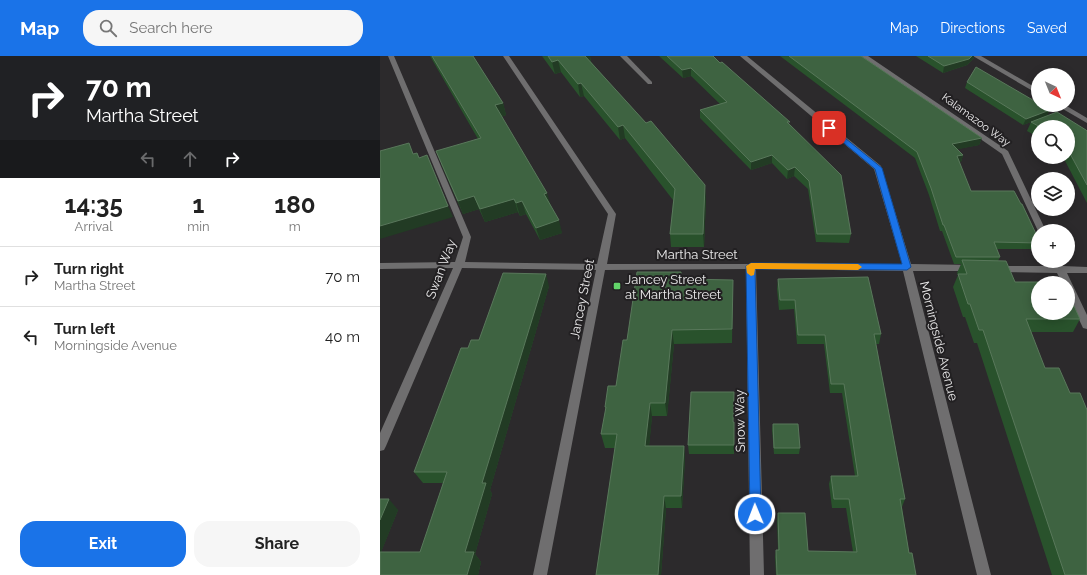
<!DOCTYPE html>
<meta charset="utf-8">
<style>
:root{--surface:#fff;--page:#f6f6f6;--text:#222;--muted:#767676;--line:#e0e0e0;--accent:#1a73e8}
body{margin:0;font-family:Raleway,sans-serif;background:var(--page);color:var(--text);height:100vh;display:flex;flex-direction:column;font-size:15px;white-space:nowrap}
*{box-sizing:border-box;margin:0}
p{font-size:13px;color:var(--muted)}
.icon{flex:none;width:22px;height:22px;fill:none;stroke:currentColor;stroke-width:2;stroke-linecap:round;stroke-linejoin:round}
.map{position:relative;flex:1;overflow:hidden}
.details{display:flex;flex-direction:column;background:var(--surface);width:380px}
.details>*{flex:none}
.guide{background:#202124;color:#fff;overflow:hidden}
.needle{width:26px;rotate:137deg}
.fabs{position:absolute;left:651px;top:12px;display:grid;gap:8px}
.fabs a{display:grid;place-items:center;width:44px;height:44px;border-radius:50%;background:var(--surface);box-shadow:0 2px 10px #0003;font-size:20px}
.pin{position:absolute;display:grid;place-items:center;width:34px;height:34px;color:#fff;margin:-17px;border-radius:8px;box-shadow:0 2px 6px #0006}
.me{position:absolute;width:44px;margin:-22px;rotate:359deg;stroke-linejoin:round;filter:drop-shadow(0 0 3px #0008)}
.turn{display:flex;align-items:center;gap:14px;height:84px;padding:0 20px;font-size:18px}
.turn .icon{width:52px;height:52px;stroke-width:2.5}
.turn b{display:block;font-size:28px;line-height:34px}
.lanes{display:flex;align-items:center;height:38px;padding:0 20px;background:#0003;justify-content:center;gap:20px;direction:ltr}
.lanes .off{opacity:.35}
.eta{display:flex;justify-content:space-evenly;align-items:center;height:68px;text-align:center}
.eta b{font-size:24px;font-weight:700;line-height:28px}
.primary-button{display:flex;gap:8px;margin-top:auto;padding:8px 20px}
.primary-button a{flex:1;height:46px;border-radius:16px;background:var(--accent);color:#fff;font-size:16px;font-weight:700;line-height:46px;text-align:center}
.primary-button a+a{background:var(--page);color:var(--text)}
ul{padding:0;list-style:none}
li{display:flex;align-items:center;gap:12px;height:60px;padding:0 20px;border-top:1px solid var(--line)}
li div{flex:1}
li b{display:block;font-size:15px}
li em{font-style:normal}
header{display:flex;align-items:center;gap:24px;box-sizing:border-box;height:56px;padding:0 20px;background:var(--accent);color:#fff}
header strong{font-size:19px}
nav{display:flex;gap:22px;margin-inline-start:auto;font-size:14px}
.search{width:280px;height:36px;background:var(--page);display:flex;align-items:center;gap:10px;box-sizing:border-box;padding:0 14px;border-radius:16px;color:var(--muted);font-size:15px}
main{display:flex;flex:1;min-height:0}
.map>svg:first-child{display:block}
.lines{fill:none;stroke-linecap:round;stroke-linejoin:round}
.minor{fill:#6f6e6f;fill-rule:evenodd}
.wall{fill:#29522c}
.shaded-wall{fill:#223b24}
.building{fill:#3e6341;stroke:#59785b}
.route{fill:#1a73e8;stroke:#114b97}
.slow{fill:#f59e0b}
.poi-dot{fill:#62d469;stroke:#222022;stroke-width:1.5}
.labels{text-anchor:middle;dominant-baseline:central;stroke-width:4;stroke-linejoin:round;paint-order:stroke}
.far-street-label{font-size:11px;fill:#eae9ea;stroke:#222022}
.street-label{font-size:13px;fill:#eae9ea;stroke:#222022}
.poi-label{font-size:13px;fill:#eae9ea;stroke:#222022;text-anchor:start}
</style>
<header>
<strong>Map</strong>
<div class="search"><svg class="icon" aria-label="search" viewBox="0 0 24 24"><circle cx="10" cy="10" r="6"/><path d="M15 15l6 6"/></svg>Search here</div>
<nav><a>Map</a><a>Directions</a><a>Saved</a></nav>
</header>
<main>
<section class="details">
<div class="guide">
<div class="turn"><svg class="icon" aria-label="right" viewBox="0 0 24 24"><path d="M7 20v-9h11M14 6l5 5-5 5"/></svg><div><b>70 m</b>Martha Street</div></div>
<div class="lanes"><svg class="icon off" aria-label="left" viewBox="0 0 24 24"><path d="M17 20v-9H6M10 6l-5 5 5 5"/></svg><svg class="icon off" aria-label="ahead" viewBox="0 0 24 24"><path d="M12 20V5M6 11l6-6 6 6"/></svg><svg class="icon" aria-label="right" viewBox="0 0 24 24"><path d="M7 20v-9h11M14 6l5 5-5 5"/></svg></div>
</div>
<div class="eta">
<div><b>14:35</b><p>Arrival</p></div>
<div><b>1</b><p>min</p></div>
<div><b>180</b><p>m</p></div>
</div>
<ul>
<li><svg class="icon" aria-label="right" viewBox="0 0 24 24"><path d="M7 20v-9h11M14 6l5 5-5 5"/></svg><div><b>Turn right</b><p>Martha Street</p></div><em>70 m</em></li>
<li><svg class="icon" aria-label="left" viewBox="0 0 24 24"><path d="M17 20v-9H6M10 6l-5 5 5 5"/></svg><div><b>Turn left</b><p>Morningside Avenue</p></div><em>40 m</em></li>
</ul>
<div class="primary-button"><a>Exit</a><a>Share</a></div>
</section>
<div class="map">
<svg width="707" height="519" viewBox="0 0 707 519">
<rect width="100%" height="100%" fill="#2c2a2c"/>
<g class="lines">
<g class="minor">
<polygon points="8,0 14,0 91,181 85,206 217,208 228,158 123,0 129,0 236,158 227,208 522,208 494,113 360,0 367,0 501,110 531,208 593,209 598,212 593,215 533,215 611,519 597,519 523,215 376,213 384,519 370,519 366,213 225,214 167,519 153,519 216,214 82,212 6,390 4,394 0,395 0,377 73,212 0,213 0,207 75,206 83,181"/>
<polygon points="240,0 247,0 272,26 272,28 268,28"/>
<polygon points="481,0 488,0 628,95 666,175 658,175 622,98"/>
<polygon points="593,0 601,0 658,33 658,38"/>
<polygon points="676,49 685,49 707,62 707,67"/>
<polygon points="671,205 681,205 683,210 707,211 707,217 687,217 707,259 707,273 703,272 688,240 688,227 682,227 677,217 617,216 612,213 617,210 674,210"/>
</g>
</g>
<g class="wall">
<polygon points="50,0 93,0 123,47 126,59 121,61 171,150 182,177 160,184 146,158 140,160 138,156 105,166 99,153 83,158 61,108 98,83"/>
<polygon points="162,0 210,0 211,6 326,142 324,191 291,191 290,178 293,144 245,82 240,84 204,40 200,41 181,16 175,18"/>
<polygon points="279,0 333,0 409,69 471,178 469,187 436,186 428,133 414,120 407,123 392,107 371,114 320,62 320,54 340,48 311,20 303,22"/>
<polygon points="400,0 481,0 602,82 599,89 577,93 583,99 581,106 579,106 591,135 658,182 658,191 657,193 617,193 620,201 618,205 635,226 700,263 693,276 651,276 707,519 672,519 597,287 594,287 585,261 583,261 573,231 578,219 577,217 581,208 574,208 562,175 560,175 549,139 535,102"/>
<polygon points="536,0 594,0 594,2 587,9 563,17"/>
<polygon points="587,26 668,60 707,75 707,147 683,101 688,101 688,71 658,71 658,81 647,75 651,66 643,69 585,32"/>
<polygon points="301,216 302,223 353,224 352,287 294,288 287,360 272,360 269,390 304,390 305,403 302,452 286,452 281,519 216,519 235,392 225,392 221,378 226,354 225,351 236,330 247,284"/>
<polygon points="398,223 501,278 499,288 496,288 525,443 522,451 529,497 536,519 396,519 395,501 396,494 398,494 397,465 398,457 428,495 473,496 466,452 452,452 449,428 451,420 475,420 462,337 450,337 444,288 417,288 414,253 399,254 397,233"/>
<polygon points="169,230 110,434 112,438 95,498 101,506 98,519 0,519 0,443 18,454 1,496 40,496 63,427 43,427 34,416 88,292"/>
<polygon points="353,366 354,366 354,398 309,398 308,389"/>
<polygon points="393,368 420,392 419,398 394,398 392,374"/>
</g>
<g class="shaded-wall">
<polygon points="204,0 210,0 211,9"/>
<polygon points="592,0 594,0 594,2 587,9 563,17 564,10"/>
<polygon points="178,4 181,16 175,18 172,6"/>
<polygon points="311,12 311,20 303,22 302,14"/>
<polygon points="201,27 204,40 200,41 198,28"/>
<polygon points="123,47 126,59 118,62 115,49"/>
<polygon points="670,54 667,60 643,69 646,63"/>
<polygon points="243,69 245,82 240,84 238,71"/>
<polygon points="602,82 599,89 570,95 572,88"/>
<polygon points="392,99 392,107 371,114 371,106"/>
<polygon points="583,99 581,106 575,107 577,100"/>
<polygon points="415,111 414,120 407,123 408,114"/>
<polygon points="325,129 326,142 324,191 323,178"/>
<polygon points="167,137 171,150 164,138"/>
<polygon points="94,140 99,153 83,158 78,145"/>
<polygon points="134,143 138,156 105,166 100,153"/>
<polygon points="142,145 146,158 140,160 136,147"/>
<polygon points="68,150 73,161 0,183 0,170"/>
<polygon points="179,164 182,177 160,184 156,172"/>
<polygon points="166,218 169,230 110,434 112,438 95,498 101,506 98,519 87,519 85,496 102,427"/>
<polygon points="292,274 294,288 287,360 285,347"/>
<polygon points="270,347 272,360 268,403 265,390"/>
<polygon points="304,390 305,403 302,452 301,440"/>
<polygon points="284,440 286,452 281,519 278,519"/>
<polygon points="9,443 18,454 0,499 0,464"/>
</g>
<g class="building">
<polygon points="52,0 93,0 123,47 115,49 167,137 164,138 179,164 156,172 142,145 136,147 134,143 100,153 94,140 78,145 56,95 101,82"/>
<polygon points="168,0 205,0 266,67 271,65 325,129 323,178 290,178 295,133 243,69 238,71 201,27 198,28 178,4 172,6"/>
<polygon points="287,0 333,0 340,7 342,6 410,66 407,66 461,119 471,178 437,178 429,125 415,111 408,114 392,99 371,106 320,54 347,46 311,12 302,14"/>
<polygon points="409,0 481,0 602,82 572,88 583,99 577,100 591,135 634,135 641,148 642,148 658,182 658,187 614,186 620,201 576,201 564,169 563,169 551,132 537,96"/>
<polygon points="548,0 592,0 589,3 564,10"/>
<polygon points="596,11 658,47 658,49 662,49 670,54 646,63 587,26"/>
<polygon points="677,56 706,74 707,75 707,129 688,94 688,71 660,71 651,66"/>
<polygon points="29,87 33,98 37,97 39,102 47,99 68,150 0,170 0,95"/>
<polygon points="582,204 626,205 635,226 683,226 683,227 658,227 658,257 688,257 688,237 700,263 646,263 665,312 679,312 690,337 700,337 707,354 707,519 685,519 603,274 599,274 590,248 588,248 578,218 587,218"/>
<polygon points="257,216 301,216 301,223 353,224 352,273 292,274 285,347 270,347 265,390 304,390 301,440 284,440 278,519 216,519 237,378 221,378 226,351 225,351 228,330 236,330 243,284 247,284"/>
<polygon points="123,217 166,218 102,427 106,427 85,496 94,496 87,519 0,519 0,496 40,496 67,416 34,416 81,292 88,292 91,284 99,284"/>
<polygon points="488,221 501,278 494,278 525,443 520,443 529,497 532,497 536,519 397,519 396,494 399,494 398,457 425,457 428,495 477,496 469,443 454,443 451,420 478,420 464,328 451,328 445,279 418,279 415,244 400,244 398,223"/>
<polygon points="311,336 354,336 353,366 354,366 354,389 308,389"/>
<polygon points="393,368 418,368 420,392 394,392"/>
<polygon points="0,443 9,443 0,464"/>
</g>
<polygon class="route" points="449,69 502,112 531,211 527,214 375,213 381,458 380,462 375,464 371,462 370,458 366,210 371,207 522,208 495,113 447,73 446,72"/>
<polygon class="slow" points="371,207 478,208 482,211 478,214 375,213 374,219 371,220 367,217 366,210"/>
<rect class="poi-dot" x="233" y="226" width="8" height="8" rx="2"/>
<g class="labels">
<g class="far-street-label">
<text transform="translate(596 64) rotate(36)">Kalamazoo Way</text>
</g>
<g class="street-label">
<text x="317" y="198">Martha Street</text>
<text transform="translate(61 213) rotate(-69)">Swan Way</text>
<text transform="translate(202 243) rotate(-79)">Jancey Street</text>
<text transform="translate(559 285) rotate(76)">Morningside Avenue</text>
<text transform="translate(360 365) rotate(-91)">Snow Way</text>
</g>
<g class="poi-label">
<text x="245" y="223">Jancey Street<tspan x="245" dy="15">at Martha Street</tspan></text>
</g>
</g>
</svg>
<div class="fabs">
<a><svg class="needle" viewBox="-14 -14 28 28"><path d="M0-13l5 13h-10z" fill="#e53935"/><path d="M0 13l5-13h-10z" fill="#767676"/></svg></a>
<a><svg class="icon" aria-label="search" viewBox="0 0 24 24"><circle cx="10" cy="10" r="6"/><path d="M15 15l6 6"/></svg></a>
<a><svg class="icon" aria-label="layers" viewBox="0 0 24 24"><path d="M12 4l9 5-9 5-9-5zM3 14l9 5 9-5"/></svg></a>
<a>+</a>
<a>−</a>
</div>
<div class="pin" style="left:449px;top:72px;background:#d93025"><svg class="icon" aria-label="arrive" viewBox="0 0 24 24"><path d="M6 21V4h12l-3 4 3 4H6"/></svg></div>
<svg class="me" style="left:375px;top:458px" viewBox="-20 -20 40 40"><circle r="17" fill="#1a73e8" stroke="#fff" stroke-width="3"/><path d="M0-11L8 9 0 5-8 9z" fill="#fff"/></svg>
</div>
</main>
